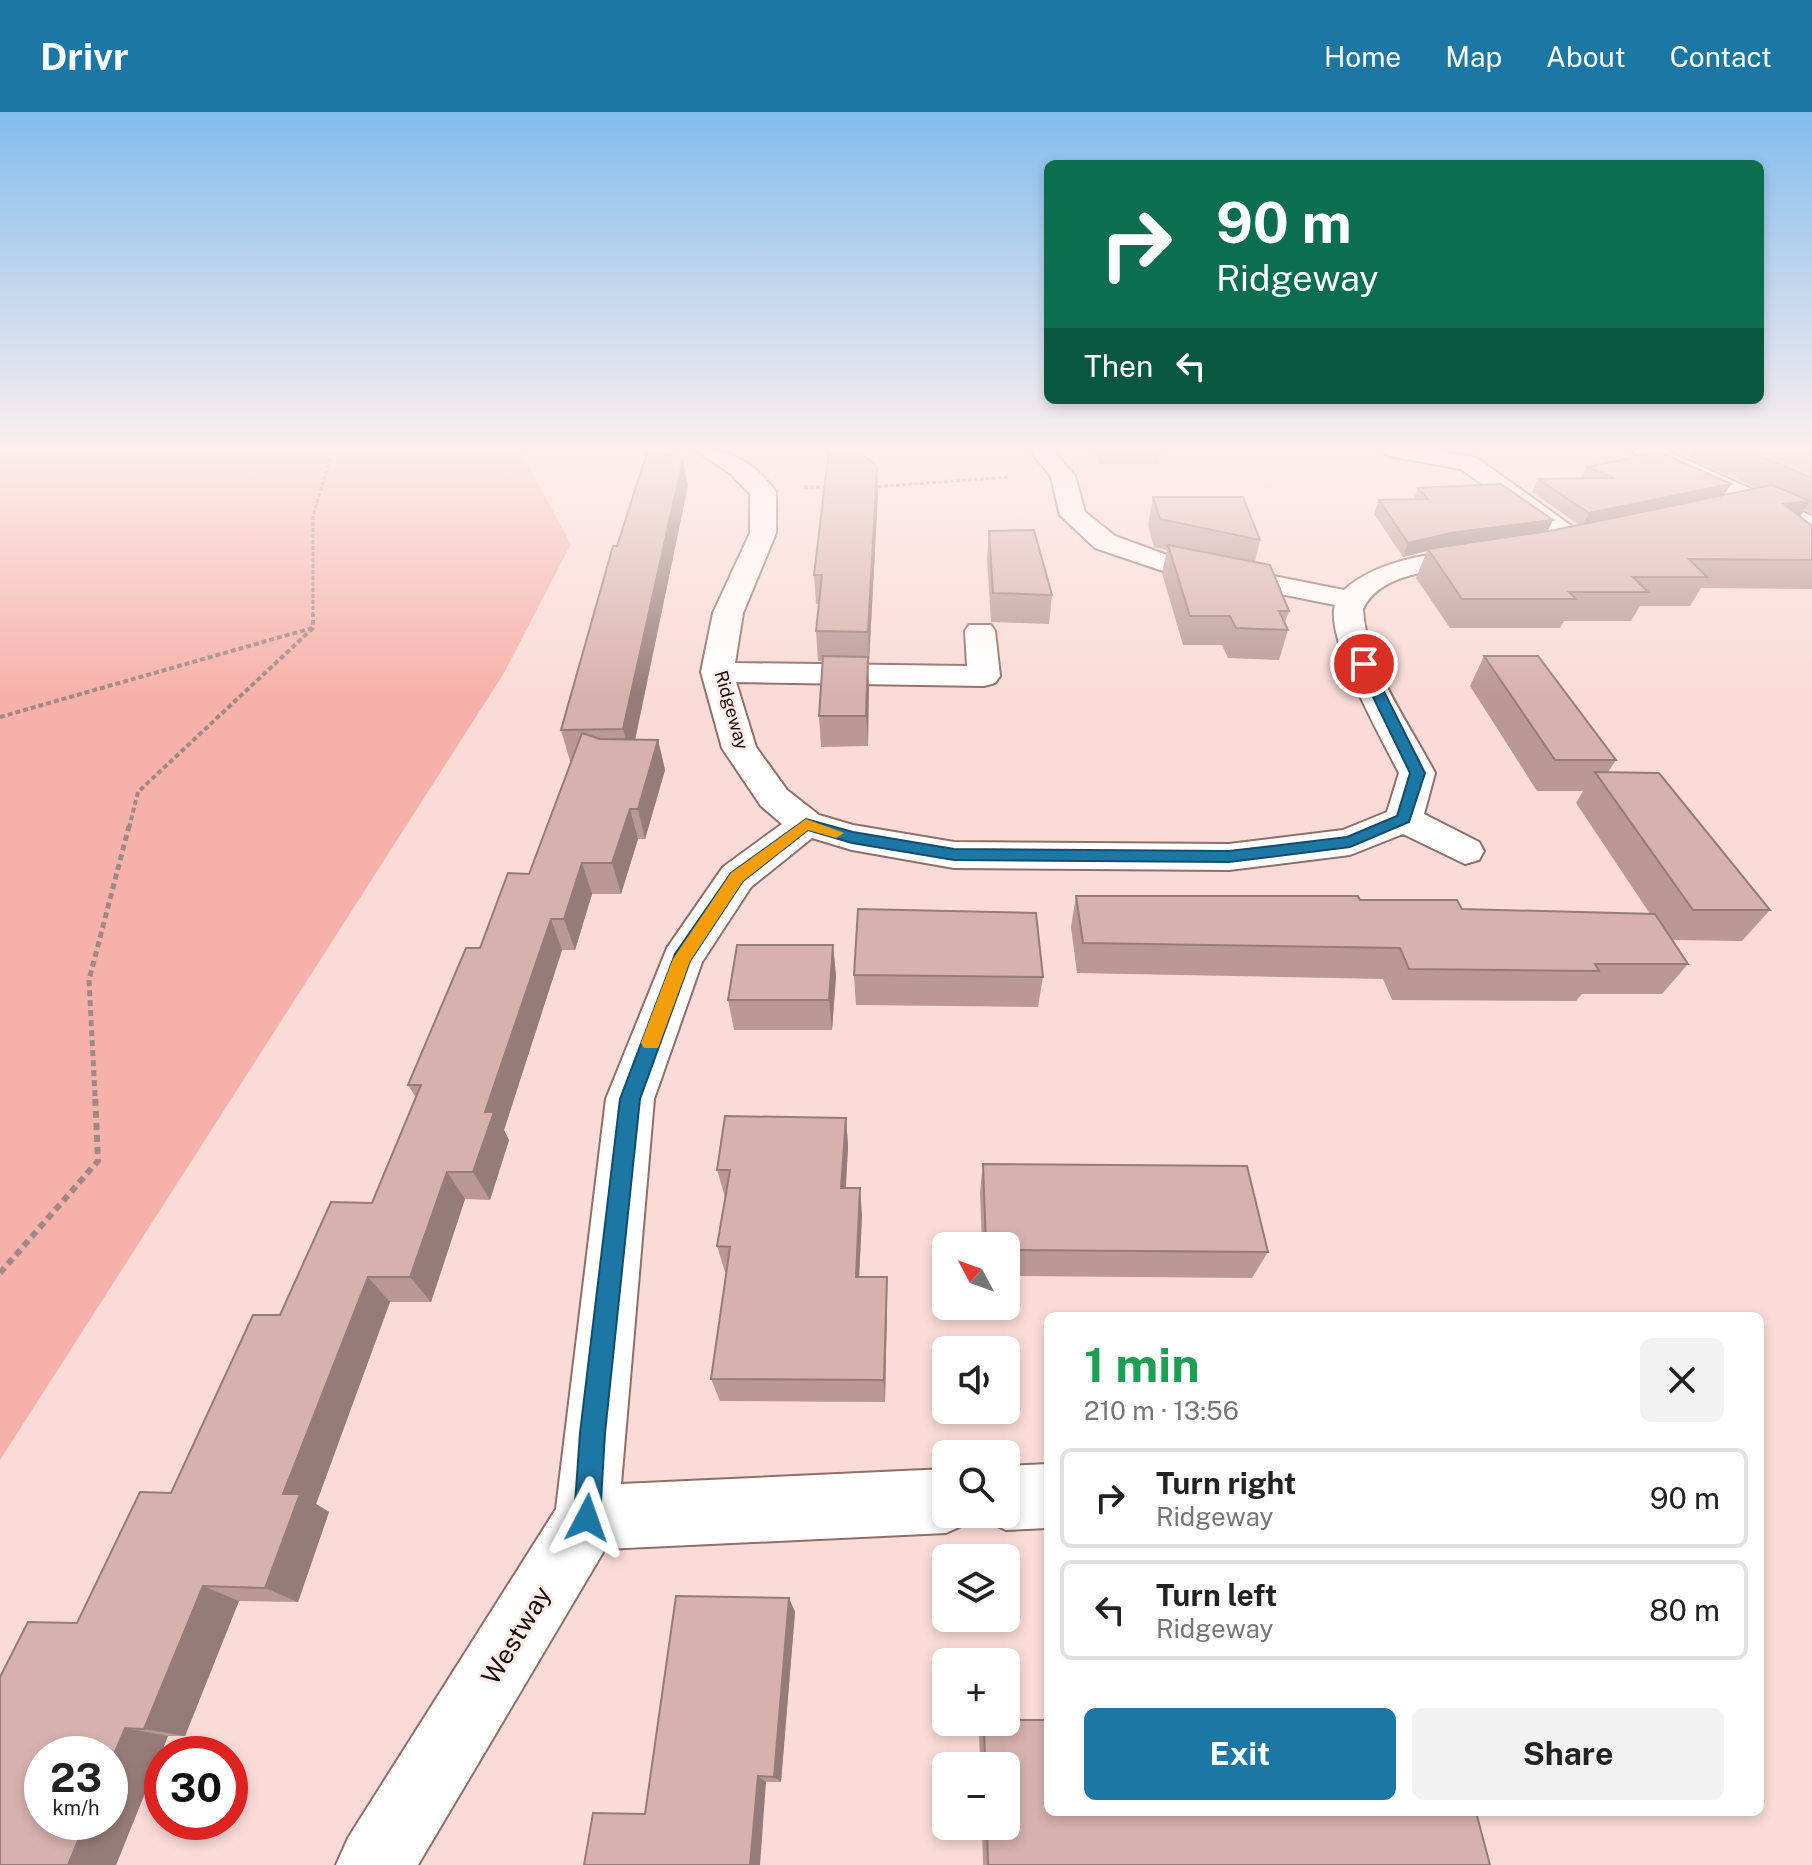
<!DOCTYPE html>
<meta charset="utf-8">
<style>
:root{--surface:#fff;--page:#f2f2f2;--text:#222;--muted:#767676;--line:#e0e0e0;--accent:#1d77a5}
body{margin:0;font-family:"Public Sans",sans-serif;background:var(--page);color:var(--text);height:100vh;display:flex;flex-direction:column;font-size:30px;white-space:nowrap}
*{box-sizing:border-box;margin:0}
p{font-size:26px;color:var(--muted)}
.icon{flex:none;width:44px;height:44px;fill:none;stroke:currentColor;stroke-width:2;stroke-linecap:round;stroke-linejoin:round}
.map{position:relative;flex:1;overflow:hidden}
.panel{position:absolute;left:1044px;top:1200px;width:720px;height:504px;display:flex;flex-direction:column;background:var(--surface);border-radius:12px;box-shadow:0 4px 12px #0003}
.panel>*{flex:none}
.guide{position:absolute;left:1044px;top:48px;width:720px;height:244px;border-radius:12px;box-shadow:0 4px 12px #0003;background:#0b6e4f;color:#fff;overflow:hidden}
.needle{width:52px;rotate:311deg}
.buttons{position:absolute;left:932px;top:1120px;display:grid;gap:16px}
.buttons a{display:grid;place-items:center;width:88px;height:88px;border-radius:12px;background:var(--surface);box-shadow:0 4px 12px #0003;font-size:40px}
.speed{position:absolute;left:24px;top:1624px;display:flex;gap:16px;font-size:40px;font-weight:700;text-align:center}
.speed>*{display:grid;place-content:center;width:104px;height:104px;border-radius:50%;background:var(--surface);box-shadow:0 4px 12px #0003;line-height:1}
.speed small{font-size:20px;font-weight:400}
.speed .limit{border:12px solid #d22;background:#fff;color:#111}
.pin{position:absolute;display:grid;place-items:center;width:68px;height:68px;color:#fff;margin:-34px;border:4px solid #fff;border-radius:50%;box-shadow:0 2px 8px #0007}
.me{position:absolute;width:88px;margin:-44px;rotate:4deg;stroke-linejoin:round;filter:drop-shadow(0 0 6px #0008)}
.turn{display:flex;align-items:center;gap:28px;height:168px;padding:0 40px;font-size:36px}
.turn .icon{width:104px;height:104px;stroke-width:2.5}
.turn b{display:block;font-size:56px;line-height:68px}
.then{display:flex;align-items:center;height:76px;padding:0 40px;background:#0003;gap:16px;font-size:30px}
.round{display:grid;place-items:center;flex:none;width:84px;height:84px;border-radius:12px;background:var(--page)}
.overview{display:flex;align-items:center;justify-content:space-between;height:136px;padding:0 40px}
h1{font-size:48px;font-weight:700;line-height:60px;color:#1e9e55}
.cta{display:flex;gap:16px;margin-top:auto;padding:16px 40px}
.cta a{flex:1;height:92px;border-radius:12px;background:var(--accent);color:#fff;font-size:32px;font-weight:700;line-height:92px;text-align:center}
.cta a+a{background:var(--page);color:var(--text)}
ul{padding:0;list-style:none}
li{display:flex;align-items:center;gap:24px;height:100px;margin:0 16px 12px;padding:0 24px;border:4px solid var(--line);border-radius:12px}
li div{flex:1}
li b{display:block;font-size:30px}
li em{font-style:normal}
header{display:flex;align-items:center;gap:48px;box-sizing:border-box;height:112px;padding:0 40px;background:var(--accent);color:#fff}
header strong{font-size:38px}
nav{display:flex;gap:44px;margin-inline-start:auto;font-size:28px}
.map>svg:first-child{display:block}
.green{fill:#f6b2aa}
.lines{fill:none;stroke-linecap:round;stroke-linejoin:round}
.minor-casing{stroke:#906e6a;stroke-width:4}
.path-far3{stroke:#a08885;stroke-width:3;stroke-dasharray:4 2;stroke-linecap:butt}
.path-far2{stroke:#a08885;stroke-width:4;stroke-dasharray:5 3;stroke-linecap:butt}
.path-far1{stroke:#a08885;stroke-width:5;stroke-dasharray:6 4;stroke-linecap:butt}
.path{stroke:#a08885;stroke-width:6;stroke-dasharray:7 5;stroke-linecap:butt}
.minor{fill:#fff;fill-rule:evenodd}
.wall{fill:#b99895}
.shaded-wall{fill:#967c79}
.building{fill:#d7b1ad;stroke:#967c79;stroke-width:2}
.route{fill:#1d77a5;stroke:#134d6b;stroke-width:2}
.slow{fill:#f59e0b}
.labels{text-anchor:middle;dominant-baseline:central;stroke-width:6;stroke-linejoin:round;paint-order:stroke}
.far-street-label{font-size:18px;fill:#170b09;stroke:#fcecea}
.near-street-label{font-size:26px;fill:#170b09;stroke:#fcecea}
</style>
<header>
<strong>Drivr</strong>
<nav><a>Home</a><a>Map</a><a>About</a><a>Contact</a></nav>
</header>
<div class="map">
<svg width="1812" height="1753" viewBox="0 0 1812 1753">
<rect width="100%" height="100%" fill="#fadbd7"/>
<polygon class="green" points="0,337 519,337 571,432 504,561 0,1348"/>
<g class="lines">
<defs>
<g id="minor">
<path d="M694,337C729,337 755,350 776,380V421L743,501L735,551L967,554L965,519L969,513H991L995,519L1000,564L995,571L984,574L736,570L756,635L787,678L819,703L853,713L954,730L1229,732L1343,718L1387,700L1399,661C1382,627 1325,527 1335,493L1160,458L1095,436L1060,403L1051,365L1029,337H1052L1075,364L1085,400L1115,424L1167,443L1344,478C1380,446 1434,442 1480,436L1490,438L1494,444L1490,450C1451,459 1383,455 1363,497C1366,554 1409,611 1435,661L1424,702L1479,730L1484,739L1479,748L1465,752L1403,722L1350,743L1229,758L954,756L852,738L812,726L751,775L702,850L654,987L621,1372L946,1357V1402H972L968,1411L946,1421L605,1437L418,1753H336L348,1726L556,1397L606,987L667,836L723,755L782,712L761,694L722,636L701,560L713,501L750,421V382L731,362Z"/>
<polygon points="1377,337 1427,337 1477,346 1591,428 1587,434 1567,434 1461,357 1389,344"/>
<polygon points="1631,337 1662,337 1812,404 1812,422 1635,342"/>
<polygon points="1048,1352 1048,1416 1006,1418 984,1408 981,1402 1006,1402 1006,1354"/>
</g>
</defs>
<use href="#minor" class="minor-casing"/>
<g class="path-far3">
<polyline points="804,375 830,375"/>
<polyline points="872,375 1009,365"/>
<polyline points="313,504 313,404 333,337"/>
</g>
<g class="path-far2">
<polyline points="0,605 312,516"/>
<polyline points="129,716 138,680 313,516 313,502"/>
</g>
<polyline class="path-far1" points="95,984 89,868 129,714"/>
<polyline class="path" points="0,1161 98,1049 95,982"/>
<use href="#minor" class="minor"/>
</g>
<g class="wall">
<polygon points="1094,337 1162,337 1159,352 1098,352"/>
<polygon points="1694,337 1812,337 1812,401 1805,398 1800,405 1812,448 1812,477 1701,476 1690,494 1640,494 1631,509 1564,509 1560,516 1450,516 1416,466 1427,439 1403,445 1374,402 1379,388 1414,387 1418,376 1548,419 1579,413 1532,380 1538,367 1581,366 1587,355 1731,372 1724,383 1757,376 1689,346"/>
<polygon points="683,347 688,373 635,628 658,628 665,658 645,727 638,727 621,782 592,782 575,838 562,838 504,1018 509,1028 490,1088 465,1087 431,1190 390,1190 316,1392 329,1400 298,1490 239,1489 185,1624 168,1624 116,1753 0,1753 77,1511 171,1381 280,1203 372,1091 416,986 408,973 480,836 529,762 572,649 570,649 561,618 617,434"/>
<polygon points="878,381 869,550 868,550 868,634 821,635 819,604 823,549 818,549 816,519 819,492 816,492 814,463"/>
<polygon points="1153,385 1260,428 1255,450 1289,499 1285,511 1288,518 1279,548 1228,546 1222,533 1183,533 1162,461 1167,438 1154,435 1148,413"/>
<polygon points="989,419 1052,483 1049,512 991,510 987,447"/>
<polygon points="1484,544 1616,648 1608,660 1770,798 1742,829 1673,828 1688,852 1662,882 1582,882 1576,889 1392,888 1383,867 1077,861 1071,815 1076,784 1360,788 1462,797 1650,802 1576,691 1583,679 1537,679 1470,574"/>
<polygon points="833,833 836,864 832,918 734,918 728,888"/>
<polygon points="854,863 1043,865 1038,895 856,893"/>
<polygon points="846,1006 848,1034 846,1076 862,1103 859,1165 887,1165 887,1190 885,1290 720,1289 711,1267 727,1160 725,1160 717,1134 725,1085 717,1058"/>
<polygon points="983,1052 1268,1140 1252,1166 1006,1164 1006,1134 982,1134 980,1080"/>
<polygon points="789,1486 795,1500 781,1670 766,1670 645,1702"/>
<polygon points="982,1610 1006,1610 1048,1700 1490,1753 983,1753 982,1714 1006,1714 1006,1654 980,1654 979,1616"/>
</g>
<g class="shaded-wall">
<polygon points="683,347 688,373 631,647 623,617"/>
<polygon points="877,354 878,381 869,550 868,520"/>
<polygon points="1731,372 1722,386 1582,415 1589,401"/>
<polygon points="1810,389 1792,417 1784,392"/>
<polygon points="1553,408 1546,422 1428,437 1427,439 1403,445 1408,431 1450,421"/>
<polygon points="868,545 869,575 868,634 866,604"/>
<polygon points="658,628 665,658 645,727 638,697"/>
<polygon points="630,697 638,727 621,782 612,751"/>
<polygon points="582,751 592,782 575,838 564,807"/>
<polygon points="551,807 562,838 504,1018 509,1028 490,1088 473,1060 485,1000"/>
<polygon points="833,833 836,864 832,918 829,888"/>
<polygon points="846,1006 848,1034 844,1103 841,1076"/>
<polygon points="447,1060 465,1087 431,1190 410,1165"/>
<polygon points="860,1076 862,1103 858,1190 856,1165"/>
<polygon points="368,1165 390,1190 316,1392 329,1400 298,1490 265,1476 283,1382"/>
<polygon points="887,1165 887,1190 885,1290 884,1268"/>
<polygon points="203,1474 239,1489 185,1624 144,1617"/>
<polygon points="789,1486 795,1500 781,1670 774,1665"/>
<polygon points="125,1616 168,1624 116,1753 68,1753 86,1710 110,1710 110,1652"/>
<polygon points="758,1664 766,1670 760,1753 750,1753"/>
</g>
<g class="building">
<polygon points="829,337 855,337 877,354 868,520 816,519 822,463 814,463"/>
<polygon points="1743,337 1812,337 1812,366"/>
<polygon points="648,338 683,347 623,617 561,618 613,434 617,434"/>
<polygon points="1660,340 1731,372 1589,401 1538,367 1615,366 1587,355"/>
<polygon points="1501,372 1553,408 1450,421 1408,431 1379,388 1428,387 1418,376"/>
<polygon points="1772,373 1810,389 1784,392 1812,414 1812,448 1689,447 1707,465 1633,465 1648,480 1569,480 1576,487 1462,487 1428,437 1555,418"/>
<polygon points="1153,385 1243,385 1260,428 1160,407"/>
<polygon points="1034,418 1052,483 993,481 989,419"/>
<polygon points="1168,433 1270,453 1289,499 1279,499 1288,518 1236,516 1230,504 1190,504"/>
<polygon points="823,544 868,545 866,604 819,604"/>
<polygon points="1484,544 1538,544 1616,648 1555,648"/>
<polygon points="582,621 600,627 658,628 638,697 630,697 612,751 582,751 564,807 551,807 485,1000 494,1000 473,1060 447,1060 410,1165 368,1165 283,1382 300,1382 265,1476 203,1474 144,1617 125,1616 110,1652 110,1642 42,1642 42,1710 86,1710 68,1753 0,1753 0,1565 28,1510 77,1511 140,1380 171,1381 253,1203 280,1203 331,1090 372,1091 421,973 408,973 466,836 480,836 508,761 529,762"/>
<polygon points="1595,660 1659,661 1770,798 1693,798"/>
<polygon points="1076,784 1358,784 1360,788 1457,788 1462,797 1655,802 1688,852 1595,852 1599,859 1409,857 1400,836 1083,831"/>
<polygon points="858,797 1036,801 1043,865 854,863"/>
<polygon points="737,833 833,833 829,888 728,888"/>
<polygon points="725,1004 846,1006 841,1076 860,1076 856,1165 887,1165 884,1268 711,1267 730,1135 717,1134 730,1058 717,1058"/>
<polygon points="983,1052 1247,1054 1268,1140 1006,1138 1006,1134 986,1134"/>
<polygon points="676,1484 789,1486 774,1665 758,1664 750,1753 584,1753 593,1701 645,1702"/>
<polygon points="1006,1608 1048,1608 1048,1700 1476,1700 1490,1753 988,1753 987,1714 1006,1714 1006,1654 985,1654 984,1610 1006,1610"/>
</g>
<linearGradient id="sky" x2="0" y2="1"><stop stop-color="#82bded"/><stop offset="0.58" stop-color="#fdefed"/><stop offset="1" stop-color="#fdefed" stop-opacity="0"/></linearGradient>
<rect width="1812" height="582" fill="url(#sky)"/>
<polygon class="route" points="1364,548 1370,552 1425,661 1409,710 1350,735 1229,750 954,748 852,731 808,718 743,769 690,849 640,987 605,1321 600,1406 597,1416 587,1419 578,1416 574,1406 580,1321 620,987 675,842 731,761 806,707 853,720 954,737 1229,739 1347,725 1397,704 1410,661 1357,552"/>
<polygon class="slow" points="806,707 844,721 836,726 808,718 743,769 690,849 658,936 644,936 641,931 673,847 731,761"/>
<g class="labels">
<g class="far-street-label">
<text transform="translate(732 598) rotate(74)">Ridgeway</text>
</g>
<g class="near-street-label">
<text transform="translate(516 1523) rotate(-59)">Westway</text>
</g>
</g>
</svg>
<div class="buttons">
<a><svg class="needle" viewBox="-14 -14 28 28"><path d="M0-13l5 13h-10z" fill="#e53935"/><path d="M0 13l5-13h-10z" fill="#767676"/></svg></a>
<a><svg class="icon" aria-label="sound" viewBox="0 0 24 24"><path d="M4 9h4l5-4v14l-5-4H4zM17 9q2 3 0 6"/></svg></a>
<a><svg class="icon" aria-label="search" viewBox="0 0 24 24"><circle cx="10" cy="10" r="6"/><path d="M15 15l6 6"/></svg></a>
<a><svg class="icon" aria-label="layers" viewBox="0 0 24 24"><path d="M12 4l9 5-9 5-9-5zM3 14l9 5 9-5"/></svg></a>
<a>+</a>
<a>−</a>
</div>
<div class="speed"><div>23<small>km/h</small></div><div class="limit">30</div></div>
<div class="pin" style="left:1364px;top:552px;background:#d93025"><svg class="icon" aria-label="arrive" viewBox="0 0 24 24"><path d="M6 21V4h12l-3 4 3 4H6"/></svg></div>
<svg class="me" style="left:587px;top:1406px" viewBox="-20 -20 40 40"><path d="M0-17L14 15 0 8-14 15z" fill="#1d77a5" stroke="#fff" stroke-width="4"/></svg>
<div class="guide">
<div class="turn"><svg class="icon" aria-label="right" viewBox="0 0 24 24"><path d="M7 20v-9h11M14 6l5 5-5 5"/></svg><div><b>90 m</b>Ridgeway</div></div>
<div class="then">Then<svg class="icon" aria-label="left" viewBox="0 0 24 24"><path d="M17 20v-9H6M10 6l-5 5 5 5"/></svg></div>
</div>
<section class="panel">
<div class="overview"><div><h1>1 min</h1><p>210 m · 13:56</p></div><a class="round"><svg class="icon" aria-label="close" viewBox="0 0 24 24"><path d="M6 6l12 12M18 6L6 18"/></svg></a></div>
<ul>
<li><svg class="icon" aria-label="right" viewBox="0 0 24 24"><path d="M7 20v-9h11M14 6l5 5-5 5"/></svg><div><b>Turn right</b><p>Ridgeway</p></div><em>90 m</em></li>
<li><svg class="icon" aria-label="left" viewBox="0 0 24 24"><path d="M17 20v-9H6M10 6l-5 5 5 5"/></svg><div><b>Turn left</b><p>Ridgeway</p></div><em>80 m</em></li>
</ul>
<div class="cta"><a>Exit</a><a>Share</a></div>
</section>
</div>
